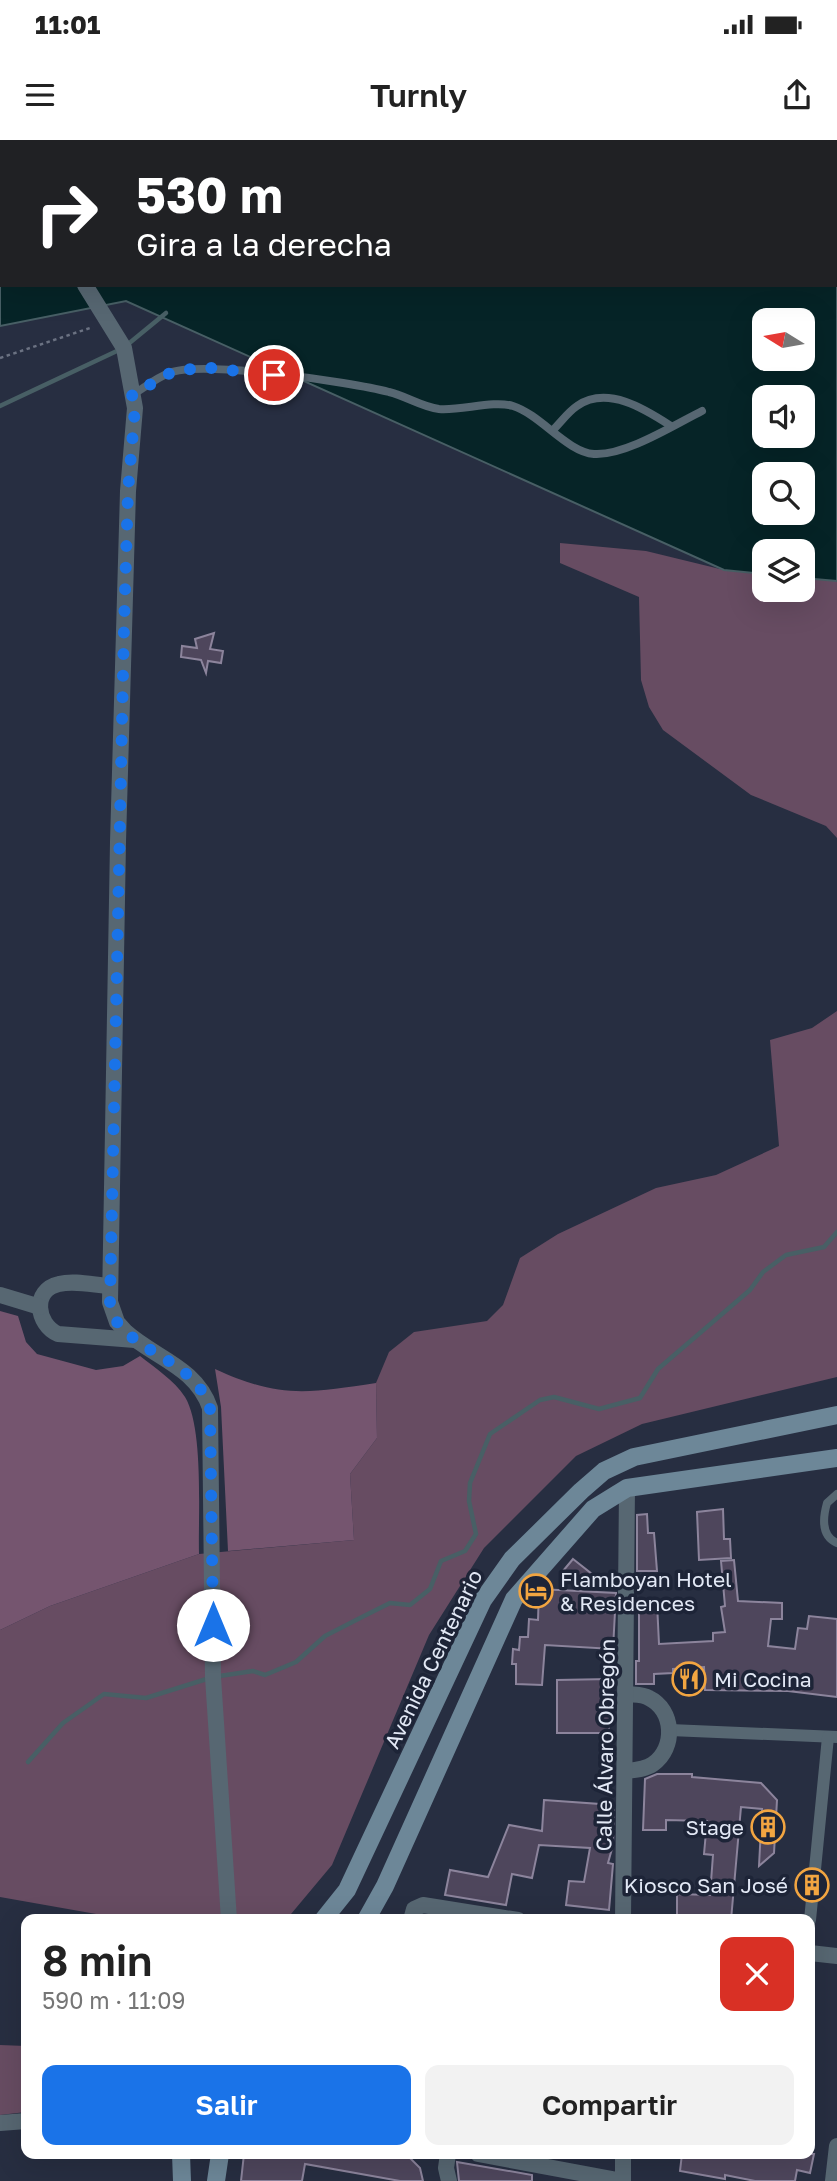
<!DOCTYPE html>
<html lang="es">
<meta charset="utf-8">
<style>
:root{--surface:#fff;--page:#f2f2f2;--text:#222;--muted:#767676;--accent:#1a73e8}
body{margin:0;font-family:"Golos Text",sans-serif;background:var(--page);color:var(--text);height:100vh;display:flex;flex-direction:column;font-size:26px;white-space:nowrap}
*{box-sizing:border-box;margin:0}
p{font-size:23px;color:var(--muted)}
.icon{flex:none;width:38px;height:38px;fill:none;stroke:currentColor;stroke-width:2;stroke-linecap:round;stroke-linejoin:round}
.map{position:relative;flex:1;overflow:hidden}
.details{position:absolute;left:21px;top:1774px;width:794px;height:245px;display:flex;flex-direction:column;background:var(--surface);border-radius:14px;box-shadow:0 7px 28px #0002}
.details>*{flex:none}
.hud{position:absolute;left:0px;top:0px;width:838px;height:147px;box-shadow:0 7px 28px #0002;background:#202124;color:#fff;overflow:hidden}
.needle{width:46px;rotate:281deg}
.fabs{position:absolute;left:752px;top:168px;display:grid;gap:14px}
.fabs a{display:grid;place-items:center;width:63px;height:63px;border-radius:14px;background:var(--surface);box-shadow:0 7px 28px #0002;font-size:35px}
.pin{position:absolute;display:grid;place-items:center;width:60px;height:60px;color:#fff;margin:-30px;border:4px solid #fff;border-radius:50%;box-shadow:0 2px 7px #0007}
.me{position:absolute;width:77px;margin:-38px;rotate:0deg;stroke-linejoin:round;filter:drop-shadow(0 0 5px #0008)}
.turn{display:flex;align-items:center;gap:24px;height:147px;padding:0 21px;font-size:32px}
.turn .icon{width:91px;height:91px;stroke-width:2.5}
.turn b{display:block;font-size:49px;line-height:60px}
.round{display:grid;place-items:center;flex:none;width:74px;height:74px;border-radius:14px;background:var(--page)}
.summary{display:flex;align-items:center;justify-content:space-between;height:119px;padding:0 21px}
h1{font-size:42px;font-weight:600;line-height:52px}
.primary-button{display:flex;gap:14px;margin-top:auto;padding:14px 21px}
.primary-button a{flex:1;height:80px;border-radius:14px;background:var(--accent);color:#fff;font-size:28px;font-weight:600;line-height:80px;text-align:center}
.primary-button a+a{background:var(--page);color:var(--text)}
.status{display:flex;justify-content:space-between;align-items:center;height:49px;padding:0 35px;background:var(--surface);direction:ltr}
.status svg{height:19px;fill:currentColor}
header{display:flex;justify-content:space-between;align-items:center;height:91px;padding:0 21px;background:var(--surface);font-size:32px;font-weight:600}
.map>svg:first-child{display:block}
.green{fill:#674c62}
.forest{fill:#75556f}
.water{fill:#062427;stroke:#485f65;stroke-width:2;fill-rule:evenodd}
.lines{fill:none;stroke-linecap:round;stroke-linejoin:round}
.stream{stroke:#485f65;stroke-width:4.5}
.building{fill:#4e465c;stroke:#8c849c;stroke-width:2}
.path{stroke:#6b7282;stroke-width:2.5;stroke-dasharray:3.5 3.5;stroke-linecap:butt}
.service{stroke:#576772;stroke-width:8}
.pedestrian{stroke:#576772;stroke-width:12}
.minor{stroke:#576772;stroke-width:16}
.secondary{stroke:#6d8798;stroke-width:18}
.route{stroke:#1a73e8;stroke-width:12;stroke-dasharray:0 21.6}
.labels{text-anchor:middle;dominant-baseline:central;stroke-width:7;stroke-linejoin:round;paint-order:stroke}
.poi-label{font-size:21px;fill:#e2e8f5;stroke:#1d2437;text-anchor:start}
.street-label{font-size:21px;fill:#e2e8f5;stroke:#1d2437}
</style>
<div class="status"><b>11:01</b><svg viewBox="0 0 49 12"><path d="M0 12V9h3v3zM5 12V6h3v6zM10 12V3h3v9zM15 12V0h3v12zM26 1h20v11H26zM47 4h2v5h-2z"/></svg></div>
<header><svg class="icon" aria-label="menu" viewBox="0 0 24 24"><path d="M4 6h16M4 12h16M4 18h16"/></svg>Turnly<svg class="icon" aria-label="share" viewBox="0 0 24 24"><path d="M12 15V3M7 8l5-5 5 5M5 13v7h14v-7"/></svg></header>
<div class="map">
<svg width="837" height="2041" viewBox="0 0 837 2041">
<rect width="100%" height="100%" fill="#272e41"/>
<g class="green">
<polygon points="560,403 646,411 724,430 765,434 765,450 803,450 803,438 837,441 837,698 826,686 751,655 663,590 649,567 641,540 639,457 560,423"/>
<polygon points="837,871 837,1237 642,1284 576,1316 484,1408 429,1495 332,1725 286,1780 130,1780 0,1757 0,1490 50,1466 199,1414 354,1400 350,1334 377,1298 376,1243 389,1212 414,1192 487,1181 503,1165 520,1118 558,1094 656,1048 716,1035 779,1006 770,900 812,888"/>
<polygon points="0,1905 26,1906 26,1972 0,1975"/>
</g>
<g class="forest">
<path d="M0,1171L18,1176L26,1202L37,1214L96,1230L123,1226L140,1216C155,1228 174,1240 185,1257C204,1288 198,1376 199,1414L50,1466L0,1490Z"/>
<path d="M215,1229C280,1259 308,1253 376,1243L377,1298L350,1334L354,1400L228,1411L221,1267Z"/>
</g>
<path class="water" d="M0,0H837V441L803,438V411H765V434L724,430L126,161L0,186ZM2,2H836V145H2ZM765,180H803V219H765ZM765,257H803V296H765ZM765,334H803V373H765Z"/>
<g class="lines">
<g class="stream">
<polyline points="127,205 166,173"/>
<polyline points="0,266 119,210"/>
<polyline points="28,1622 63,1583 104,1554 146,1558 213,1537 253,1531 265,1535 296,1522 325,1496 366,1475 390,1463 410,1465 430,1449 441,1421 465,1411 476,1394 469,1361 470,1343 490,1294 540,1260 554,1257 599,1269 640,1258 658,1229 750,1150 763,1132 786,1115 824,1107 837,1092"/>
</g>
</g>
<g class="building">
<polygon points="214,493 210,509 223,511 221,523 208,521 206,533 201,520 181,517 182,506 197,508 195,499"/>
<polygon points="723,1369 724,1399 730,1399 731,1418 699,1420 697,1372"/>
<polygon points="647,1374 648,1393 654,1393 657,1431 637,1431 637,1375"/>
<polygon points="573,1419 592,1434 582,1447 563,1431"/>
<polygon points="734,1420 738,1461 782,1463 782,1479 771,1479 768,1506 795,1509 798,1488 807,1489 809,1476 837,1479 837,1557 788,1551 705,1550 704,1527 673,1529 673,1533 654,1534 654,1544 636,1544 636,1521 639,1521 639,1464 657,1463 659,1504 713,1501 713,1493 725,1492 721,1467 725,1466 721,1421"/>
<polygon points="539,1449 616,1453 613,1509 545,1505 542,1545 516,1544 516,1524 512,1524 513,1509 519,1510 520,1497 528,1497 529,1479 538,1480"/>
<polygon points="609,1539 609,1593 557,1593 557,1540"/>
<polygon points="657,1634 692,1634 692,1637 761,1643 777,1660 774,1713 759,1726 762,1669 741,1667 731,1780 677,1780 677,1754 710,1755 713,1715 704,1714 707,1681 666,1680 666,1690 643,1690 645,1639"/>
<polygon points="544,1660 614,1665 613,1705 608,1723 613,1724 609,1770 566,1765 569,1741 584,1742 590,1708 539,1705 532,1738 512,1734 506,1765 445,1755 450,1730 488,1737 509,1685 542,1691"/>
<polygon points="244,2014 406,2014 420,2028 423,2041 400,2041 305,2024 302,2041 241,2041"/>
<polygon points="682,2014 764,2014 787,2017 787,2014 814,2014 810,2033 797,2030 795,2041 755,2041 725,2035 725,2039 680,2031"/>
<polygon points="457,2022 532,2035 532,2041 459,2041"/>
</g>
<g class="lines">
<polyline class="path" points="0,218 93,187"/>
<g class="service">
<path d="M132,255C144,248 156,238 169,233C201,220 351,242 389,252C406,256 422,267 439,269C461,271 493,260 513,266C541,275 567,312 594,314C625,316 674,285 702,271"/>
<path d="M553,290C561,282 568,272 577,266C607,245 645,269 671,286"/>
<path d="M837,1354L827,1363C823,1377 821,1396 837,1403"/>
</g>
<g class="pedestrian">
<polyline points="670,1590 837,1597"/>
<polyline points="810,1780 828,1597"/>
</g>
<g class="minor">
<polyline points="0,93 2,94"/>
<path d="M85,145L124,208L135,268L128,351L118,702L110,1162L117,1182L126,1192C155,1218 196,1227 210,1268L213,1537L229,1780"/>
<path d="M109,1146C94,1145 74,1140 59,1144C32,1150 36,1184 58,1194L135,1200"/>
<polyline points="0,1155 40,1167"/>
<path d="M626,1631C635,1630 646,1629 653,1624C676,1608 674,1570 649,1558C642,1554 634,1555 627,1554"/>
<polyline points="411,1780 414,1769 423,1765 518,1780"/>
<polyline points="623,1780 627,1348"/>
<polyline points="810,1813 837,1816"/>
<polyline points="0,1983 26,1981"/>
<polyline points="448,2014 446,2028 449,2041"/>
<polyline points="478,2014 623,2041 623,2014"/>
<polyline points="833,2041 837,2006"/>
</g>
<g class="secondary">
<polyline points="323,1780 347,1750 483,1460 512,1419 581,1351 604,1331 634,1317 837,1275"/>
<polyline points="366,1780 385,1746 514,1459 593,1369 627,1348 837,1318"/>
<polyline points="181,2014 182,2041"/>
<polyline points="216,2041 220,2014"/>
</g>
</g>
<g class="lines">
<path class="route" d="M213,1485L210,1268C196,1227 155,1218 126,1192L117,1182L110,1162L124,486L128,351L135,268L132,255L170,233L202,227L274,235"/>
</g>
<defs>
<symbol id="hotel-ring" viewBox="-11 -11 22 22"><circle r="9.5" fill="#1d2437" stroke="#f2a541" stroke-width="1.5"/><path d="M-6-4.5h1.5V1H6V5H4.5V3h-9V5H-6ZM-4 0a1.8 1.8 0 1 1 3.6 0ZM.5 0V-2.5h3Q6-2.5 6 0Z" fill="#f2a541"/></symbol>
<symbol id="restaurant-ring" viewBox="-11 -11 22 22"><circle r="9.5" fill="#1d2437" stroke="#f2a541" stroke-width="1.5"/><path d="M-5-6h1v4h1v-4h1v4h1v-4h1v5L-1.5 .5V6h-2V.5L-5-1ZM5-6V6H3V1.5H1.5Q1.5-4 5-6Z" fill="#f2a541"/></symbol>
<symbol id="building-ring" viewBox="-11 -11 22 22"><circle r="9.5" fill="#1d2437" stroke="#f2a541" stroke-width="1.5"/><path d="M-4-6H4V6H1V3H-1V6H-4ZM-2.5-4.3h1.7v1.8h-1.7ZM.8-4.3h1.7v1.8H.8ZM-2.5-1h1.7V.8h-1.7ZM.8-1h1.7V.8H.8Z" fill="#f2a541"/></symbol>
</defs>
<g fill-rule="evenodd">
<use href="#hotel-ring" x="517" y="1432" width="38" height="38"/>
<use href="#restaurant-ring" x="670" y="1520" width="38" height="38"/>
<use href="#building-ring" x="749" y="1668" width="38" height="38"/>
<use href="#building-ring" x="793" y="1726" width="38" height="38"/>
</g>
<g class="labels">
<g class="poi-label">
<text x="560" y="1439">Flamboyan Hotel<tspan x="560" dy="24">&amp; Residences</tspan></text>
<text x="714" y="1539">Mi Cocina</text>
<text x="744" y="1687" text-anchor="end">Stage</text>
<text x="788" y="1745" text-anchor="end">Kiosco San José</text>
</g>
<g class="street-label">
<text transform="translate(433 1519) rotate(-64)">Avenida Centenario</text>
<text transform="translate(605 1605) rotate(-89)">Calle Álvaro Obregón</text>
</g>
</g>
</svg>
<div class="fabs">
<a><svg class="needle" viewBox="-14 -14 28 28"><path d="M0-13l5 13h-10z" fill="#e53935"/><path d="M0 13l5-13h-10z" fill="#767676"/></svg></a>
<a><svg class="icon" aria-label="sound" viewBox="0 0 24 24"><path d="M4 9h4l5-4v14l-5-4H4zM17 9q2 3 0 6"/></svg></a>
<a><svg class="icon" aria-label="search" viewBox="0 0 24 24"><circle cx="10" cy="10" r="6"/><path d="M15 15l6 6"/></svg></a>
<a><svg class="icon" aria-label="layers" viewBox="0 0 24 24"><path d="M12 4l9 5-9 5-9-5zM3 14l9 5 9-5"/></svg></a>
</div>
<div class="pin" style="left:274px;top:235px;background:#d93025"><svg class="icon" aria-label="arrive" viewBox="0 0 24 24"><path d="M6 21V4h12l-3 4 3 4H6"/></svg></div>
<svg class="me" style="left:213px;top:1485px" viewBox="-20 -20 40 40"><circle r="19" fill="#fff"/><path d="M0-13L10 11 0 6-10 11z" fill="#1a73e8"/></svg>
<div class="hud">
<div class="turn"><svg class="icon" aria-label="right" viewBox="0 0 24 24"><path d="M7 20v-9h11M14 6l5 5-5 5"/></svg><div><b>530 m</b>Gira a la derecha</div></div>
</div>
<section class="details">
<div class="summary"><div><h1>8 min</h1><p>590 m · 11:09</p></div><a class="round" style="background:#d93025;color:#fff"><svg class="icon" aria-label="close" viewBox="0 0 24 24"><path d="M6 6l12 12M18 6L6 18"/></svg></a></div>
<div class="primary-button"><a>Salir</a><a>Compartir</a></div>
</section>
</div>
